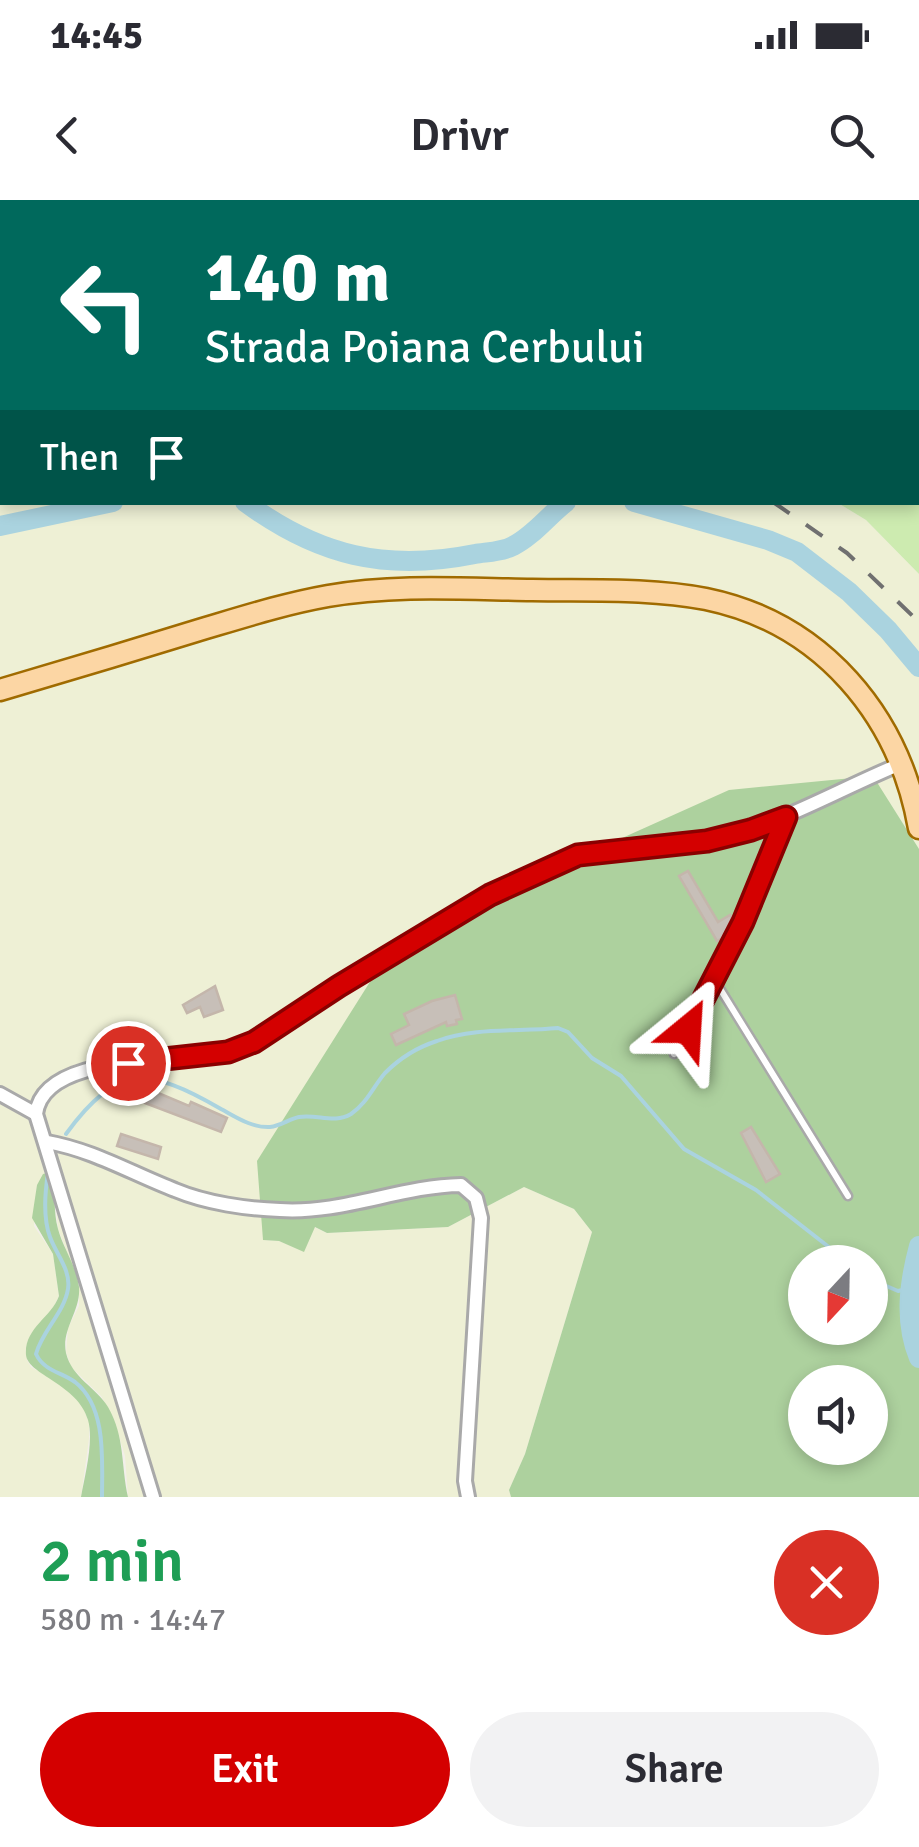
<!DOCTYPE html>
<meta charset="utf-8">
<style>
:root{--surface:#fff;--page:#f2f2f3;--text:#2b2b33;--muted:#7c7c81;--accent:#d40000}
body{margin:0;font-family:Signika,sans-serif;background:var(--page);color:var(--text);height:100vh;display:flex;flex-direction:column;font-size:38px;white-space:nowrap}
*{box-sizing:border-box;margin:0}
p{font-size:32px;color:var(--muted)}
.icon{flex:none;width:55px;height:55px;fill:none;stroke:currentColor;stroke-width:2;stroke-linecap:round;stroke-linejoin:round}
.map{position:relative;height:1297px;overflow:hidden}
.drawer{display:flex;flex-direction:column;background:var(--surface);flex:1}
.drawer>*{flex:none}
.top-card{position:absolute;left:0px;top:0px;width:920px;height:305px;box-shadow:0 5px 15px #0003;background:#00695c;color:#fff;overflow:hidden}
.needle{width:65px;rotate:202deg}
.buttons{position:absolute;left:788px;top:1045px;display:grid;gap:20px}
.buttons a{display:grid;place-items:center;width:100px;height:100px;border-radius:50%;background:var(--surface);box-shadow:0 5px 15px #0003;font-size:50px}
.pin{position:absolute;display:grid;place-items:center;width:85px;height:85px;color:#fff;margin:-42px;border:5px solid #fff;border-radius:50%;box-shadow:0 2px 10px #0007}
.me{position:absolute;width:110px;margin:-55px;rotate:27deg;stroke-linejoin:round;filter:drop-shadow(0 0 8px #0008)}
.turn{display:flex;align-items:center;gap:35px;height:210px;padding:0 40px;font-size:45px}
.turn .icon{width:130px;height:130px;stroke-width:2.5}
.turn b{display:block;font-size:70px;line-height:85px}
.then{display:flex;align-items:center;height:95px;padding:0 40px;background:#0003;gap:20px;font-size:38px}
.round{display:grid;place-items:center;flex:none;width:105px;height:105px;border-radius:52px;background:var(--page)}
.overview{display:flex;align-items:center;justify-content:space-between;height:170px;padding:0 40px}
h1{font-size:60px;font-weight:600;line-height:75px;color:#1e9e55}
.button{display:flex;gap:20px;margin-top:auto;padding:20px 40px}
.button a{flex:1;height:115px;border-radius:60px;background:var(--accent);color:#fff;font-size:40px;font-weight:600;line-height:115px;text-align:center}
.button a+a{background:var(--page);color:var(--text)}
.status{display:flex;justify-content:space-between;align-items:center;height:70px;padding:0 50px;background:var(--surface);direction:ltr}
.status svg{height:28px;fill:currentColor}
header{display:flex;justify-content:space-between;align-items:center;height:130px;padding:0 40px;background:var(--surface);font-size:45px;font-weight:600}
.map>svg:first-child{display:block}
.farmland{fill:#eef0d5}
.grass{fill:#cdebb0}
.forest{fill:#add19e;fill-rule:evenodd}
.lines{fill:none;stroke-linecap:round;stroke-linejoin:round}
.stream{stroke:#aad3df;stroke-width:4}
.river{stroke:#aad3df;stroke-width:20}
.building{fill:#c7bfb8;stroke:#c4b6ab;stroke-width:2.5}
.lane-casing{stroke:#a9a9a9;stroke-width:11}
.street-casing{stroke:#a9a9a9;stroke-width:18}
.primary-casing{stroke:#a06b00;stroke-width:25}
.path{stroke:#fa8072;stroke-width:2.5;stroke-dasharray:5 5;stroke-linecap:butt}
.lane{stroke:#fff;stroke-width:6}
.street{stroke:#fff;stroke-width:12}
.primary{stroke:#fcd6a4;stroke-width:20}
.rail{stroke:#707070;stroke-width:4;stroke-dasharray:20 20;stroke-linecap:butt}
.route-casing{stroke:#8a0000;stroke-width:25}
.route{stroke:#d40000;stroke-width:18}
</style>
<div class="status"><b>14:45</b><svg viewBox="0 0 49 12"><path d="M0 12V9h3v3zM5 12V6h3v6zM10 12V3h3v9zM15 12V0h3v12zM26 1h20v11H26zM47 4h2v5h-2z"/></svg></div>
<header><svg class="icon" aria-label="back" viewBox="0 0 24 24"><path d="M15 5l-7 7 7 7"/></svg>Drivr<svg class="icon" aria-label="search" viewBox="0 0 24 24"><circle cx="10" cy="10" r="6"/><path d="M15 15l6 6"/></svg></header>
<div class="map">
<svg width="919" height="1297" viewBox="0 0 919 1297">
<rect width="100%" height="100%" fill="#f2efe9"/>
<polygon class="farmland" points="0,0 590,2 2,2 2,302 838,303 866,320 919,374 919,649 872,576 264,1040 279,1041 304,1051 314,1027 327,1033 448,1027 524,987 574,1009 592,1032 525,1254 509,1290 511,1297 128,1297 125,1256 113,1217 101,1196 71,1167 66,1152 68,1128 79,1106 79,1082 58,1029 55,988 37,985 34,1026 53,1054 59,1096 27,1160 31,1167 60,1183 80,1200 89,1222 89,1239 81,1297 0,1297"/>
<polygon class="grass" points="919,74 919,374 866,320 838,303 918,302"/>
<g class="forest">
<path d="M873,576L919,649V1297H511L509,1290L525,1254L592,1032L574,1009L524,987L448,1027L327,1033L315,1027L304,1052L279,1041L263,1040L257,961L397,739L729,590ZM805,1062H870V1128H805ZM805,1182H870V1248H805Z"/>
<path d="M47,973L52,975C56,993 53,1011 58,1029C63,1048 77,1067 79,1087C81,1111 61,1129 66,1153C72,1178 96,1187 108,1207C125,1236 121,1266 128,1297H81C85,1275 94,1241 88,1220C78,1184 28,1175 26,1155C24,1128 51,1118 59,1096L53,1054L32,1018L37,985L43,974Z"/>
</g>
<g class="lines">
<g class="stream">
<path d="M66,934C117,864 149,867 221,909C236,917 252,928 270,927C281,926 289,919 299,917C318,914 334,924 351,914C367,903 373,887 385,873C399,859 418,847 437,841C474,827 519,832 558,828L568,832L592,858L621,876L684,949L756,990L848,1062"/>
<path d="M48,973C45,992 43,1018 50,1037C56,1054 71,1070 68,1089C64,1113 42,1131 36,1154C44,1171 61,1172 75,1182C107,1207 102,1261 102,1297"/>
<polyline points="870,1079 898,1091 911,1088"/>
</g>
<g class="river">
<path d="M245,302C318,356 386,372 475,354C487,352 502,352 513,346C533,336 548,316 566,302"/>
<polyline points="634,302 768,340 797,352 849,392 888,430 919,467"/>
<polyline points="0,326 113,302"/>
<path d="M919,1046C909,1083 904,1122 919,1158"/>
</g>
</g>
<g class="building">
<polygon points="688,671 718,722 730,715 735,723 724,734 726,736 717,741 679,676"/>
<polygon points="215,786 223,810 204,817 200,807 187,813 183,805"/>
<polygon points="455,795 462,819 456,820 457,824 447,826 446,822 396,845 391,834 409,825 404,814 432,801"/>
<polygon points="151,890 189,906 191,902 227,918 221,932 145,903"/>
<polygon points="751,927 780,974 766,982 741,933"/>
<polygon points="121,934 161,947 158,959 117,946"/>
</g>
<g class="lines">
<defs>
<g id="lane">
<polyline points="714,779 848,996"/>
<polyline points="674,854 743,722 786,618"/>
</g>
<g id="street">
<polyline points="0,894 36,914"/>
<path d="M47,942C93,950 133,974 175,990C206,1003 247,1009 280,1010C343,1014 400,986 461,985L476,998L481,1018L465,1281L468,1297"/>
<path d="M153,1297L36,914C44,849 189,865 234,850C272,837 304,808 337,787C405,744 475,699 549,666C600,643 659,652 713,640C780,625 839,589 903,563"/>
</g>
<path id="primary" d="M0,490C65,471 131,451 196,431C240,418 283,404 328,396C394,384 465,389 532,390C590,391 649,388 706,399C822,423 899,515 919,628"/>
</defs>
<use href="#lane" class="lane-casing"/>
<use href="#street" class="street-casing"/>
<use href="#primary" class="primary-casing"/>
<g class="path">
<polyline points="918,77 919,77"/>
<polyline points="0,136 2,135"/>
</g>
<use href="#lane" class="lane"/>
<use href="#street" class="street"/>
<use href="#primary" class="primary"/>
<g class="rail">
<polyline points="0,280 2,280"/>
<polyline points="773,302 847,353 919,422"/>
</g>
</g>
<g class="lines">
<defs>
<polyline id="route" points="128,863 228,852 254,842 339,786 490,695 578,655 707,641 751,630 786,617 743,722 688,829"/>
</defs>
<use href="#route" class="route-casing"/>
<use href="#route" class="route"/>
</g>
</svg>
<div class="buttons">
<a><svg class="needle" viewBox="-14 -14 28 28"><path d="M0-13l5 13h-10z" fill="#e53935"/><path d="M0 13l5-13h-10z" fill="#7c7c81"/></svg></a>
<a><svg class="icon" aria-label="sound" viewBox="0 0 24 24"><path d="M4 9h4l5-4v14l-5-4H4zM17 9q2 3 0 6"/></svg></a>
</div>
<div class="pin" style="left:128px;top:863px;background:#d93025"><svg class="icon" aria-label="arrive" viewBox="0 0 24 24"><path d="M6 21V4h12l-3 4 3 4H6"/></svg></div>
<svg class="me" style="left:688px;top:829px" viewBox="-20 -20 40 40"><path d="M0-17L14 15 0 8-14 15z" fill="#d40000" stroke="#fff" stroke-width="4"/></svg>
<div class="top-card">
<div class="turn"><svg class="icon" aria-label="left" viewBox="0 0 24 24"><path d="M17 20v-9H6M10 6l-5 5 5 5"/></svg><div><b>140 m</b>Strada Poiana Cerbului</div></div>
<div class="then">Then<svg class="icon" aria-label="arrive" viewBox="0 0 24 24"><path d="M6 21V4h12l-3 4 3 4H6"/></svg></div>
</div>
</div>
<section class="drawer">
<div class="overview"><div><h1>2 min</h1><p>580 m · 14:47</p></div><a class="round" style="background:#d93025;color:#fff"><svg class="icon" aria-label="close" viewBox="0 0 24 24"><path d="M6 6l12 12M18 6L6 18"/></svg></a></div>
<div class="button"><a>Exit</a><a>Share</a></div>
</section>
